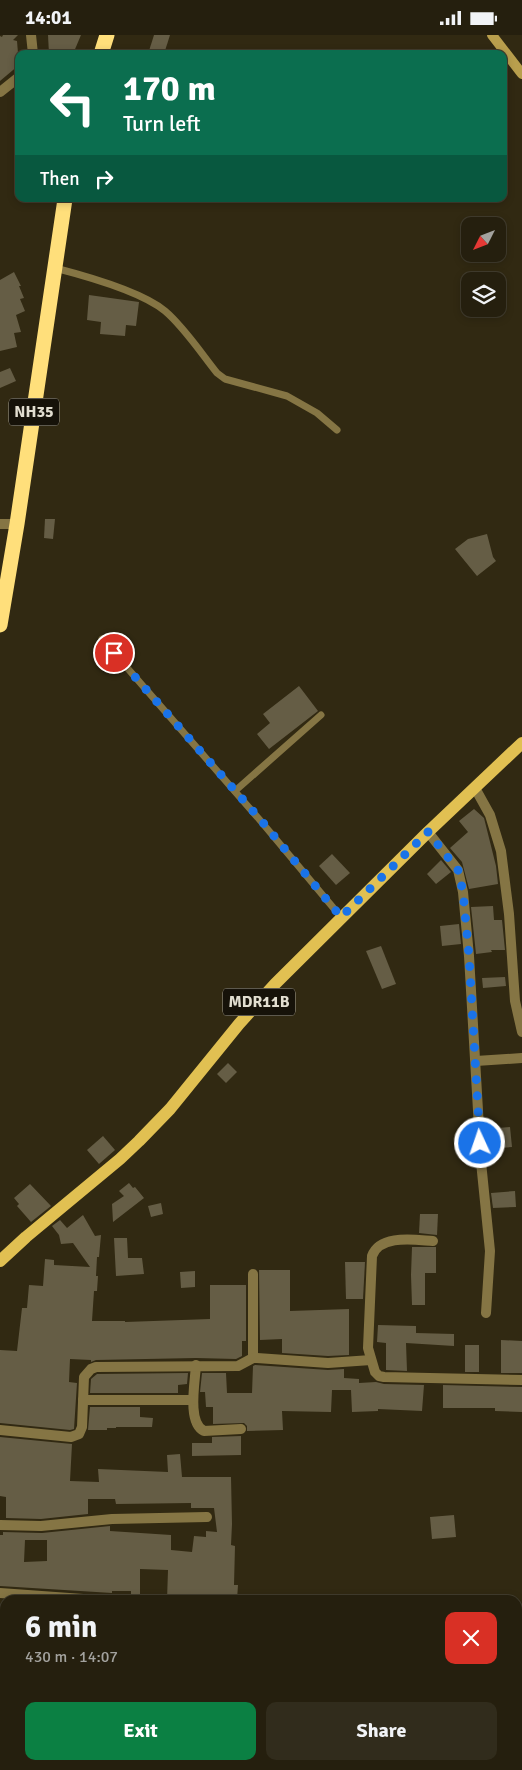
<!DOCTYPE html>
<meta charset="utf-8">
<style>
:root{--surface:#251f0e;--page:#312c1c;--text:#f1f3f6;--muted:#a3a29e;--line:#423d2e;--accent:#0b8043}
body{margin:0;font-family:Signika,sans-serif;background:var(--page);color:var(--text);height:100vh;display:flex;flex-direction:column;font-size:19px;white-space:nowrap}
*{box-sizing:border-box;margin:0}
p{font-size:16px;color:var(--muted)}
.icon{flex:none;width:28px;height:28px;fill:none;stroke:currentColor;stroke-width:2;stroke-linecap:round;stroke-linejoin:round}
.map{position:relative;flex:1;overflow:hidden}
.panel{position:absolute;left:0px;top:1560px;width:522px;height:175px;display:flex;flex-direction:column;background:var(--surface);border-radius:15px 15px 0 0;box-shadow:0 2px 8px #0003,0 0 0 1px var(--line)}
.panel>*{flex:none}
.banner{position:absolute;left:15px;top:15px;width:492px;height:152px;border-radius:10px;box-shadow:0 2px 8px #0003,0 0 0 1px var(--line);background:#0b6e4f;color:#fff;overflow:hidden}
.needle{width:32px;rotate:228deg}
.fabs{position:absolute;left:461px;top:182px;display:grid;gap:10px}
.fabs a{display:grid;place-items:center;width:45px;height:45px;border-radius:10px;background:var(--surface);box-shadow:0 2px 8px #0003,0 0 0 1px var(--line);font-size:25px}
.pin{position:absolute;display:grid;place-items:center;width:42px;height:42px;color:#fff;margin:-21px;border:2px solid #fff;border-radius:50%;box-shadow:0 1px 5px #0007}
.me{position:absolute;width:55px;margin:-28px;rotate:357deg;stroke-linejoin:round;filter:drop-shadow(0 0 4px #0008)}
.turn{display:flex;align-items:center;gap:18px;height:105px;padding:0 25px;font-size:22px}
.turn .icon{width:65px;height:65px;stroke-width:2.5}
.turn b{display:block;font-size:35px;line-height:42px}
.then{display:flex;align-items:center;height:48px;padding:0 25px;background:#0003;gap:10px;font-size:19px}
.round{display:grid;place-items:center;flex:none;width:52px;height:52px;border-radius:10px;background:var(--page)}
.summary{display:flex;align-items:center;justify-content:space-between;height:85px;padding:0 25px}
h1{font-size:30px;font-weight:700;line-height:38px}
.button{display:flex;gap:10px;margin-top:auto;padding:10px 25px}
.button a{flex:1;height:58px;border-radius:10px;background:var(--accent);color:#fff;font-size:20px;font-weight:700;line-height:58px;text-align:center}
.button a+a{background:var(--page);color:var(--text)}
.status{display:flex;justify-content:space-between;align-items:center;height:35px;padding:0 25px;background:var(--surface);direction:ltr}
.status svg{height:14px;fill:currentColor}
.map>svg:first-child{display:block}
.building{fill:#655d45;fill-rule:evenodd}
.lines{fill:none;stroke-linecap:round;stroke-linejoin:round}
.lane{stroke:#857544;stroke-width:7}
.street{stroke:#857544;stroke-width:10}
.secondary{stroke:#b99f4d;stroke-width:10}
.primary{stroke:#e1c052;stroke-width:12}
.highway{stroke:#ffdf7b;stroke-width:15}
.route{stroke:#1a73e8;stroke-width:9;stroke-dasharray:0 16.2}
.labels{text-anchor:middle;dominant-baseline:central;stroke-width:4;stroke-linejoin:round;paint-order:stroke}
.shield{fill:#161209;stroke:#a5a194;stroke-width:1}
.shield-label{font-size:16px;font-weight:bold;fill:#e2ded0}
</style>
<div class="status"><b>14:01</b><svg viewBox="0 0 49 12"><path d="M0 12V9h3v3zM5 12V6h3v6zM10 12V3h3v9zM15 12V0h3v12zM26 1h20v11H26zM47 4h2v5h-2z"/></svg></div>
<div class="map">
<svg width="522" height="1735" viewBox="0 0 522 1735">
<rect width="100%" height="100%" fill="#312912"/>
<g class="building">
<polygon points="3,0 18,0 13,5 17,6 19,30 0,46 0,1 2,2"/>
<polygon points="48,0 81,0 73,19 49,19"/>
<polygon points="154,0 170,0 164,19 148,19"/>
<polygon points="14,237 21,251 19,251 24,263 20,264 25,276 16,280 21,297 14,298 17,312 0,316 0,245"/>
<polygon points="89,260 139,267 136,291 126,290 125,301 100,299 101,287 87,285"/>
<polygon points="10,333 16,346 0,353 0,337"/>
<polygon points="45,484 55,484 53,504 44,503"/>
<polygon points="487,499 493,522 496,526 477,541 455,514 468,504"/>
<polygon points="299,651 318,676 269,714 257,699 270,688 263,679"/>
<polygon points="474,774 484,783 496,831 498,849 469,854 462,827 450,813 468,797 459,786"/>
<polygon points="332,819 350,838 336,850 319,831"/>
<polygon points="441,825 451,837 436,849 427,839"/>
<polygon points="493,871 494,885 502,885 505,915 491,915 492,917 476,919 471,872"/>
<polygon points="459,889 461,909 442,911 440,891"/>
<polygon points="381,911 396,949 382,954 366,916"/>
<polygon points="505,942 506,951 483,953 482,943"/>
<polygon points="228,1028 237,1037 226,1048 217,1039"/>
<polygon points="510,1092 512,1112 487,1114 486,1094"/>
<polygon points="103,1101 115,1115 99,1129 87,1115"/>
<polygon points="129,1148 133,1153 135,1152 144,1163 113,1187 112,1169 124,1161 119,1156"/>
<polygon points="30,1149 51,1171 31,1187 17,1171 19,1169 14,1163"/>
<polygon points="515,1156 516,1172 493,1173 491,1158"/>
<polygon points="161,1168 163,1179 151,1182 148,1171"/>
<polygon points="420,1179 438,1179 437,1200 419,1198"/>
<polygon points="83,1180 95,1201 101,1200 99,1222 97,1222 96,1241 98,1241 97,1256 94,1256 92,1286 125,1286 125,1287 210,1284 210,1250 246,1250 246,1306 242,1306 242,1321 236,1324 196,1323 96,1325 91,1327 91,1325 70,1324 69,1347 77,1348 74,1394 70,1395 0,1388 0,1315 17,1316 22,1273 27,1273 29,1250 43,1251 45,1224 54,1225 54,1230 90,1232 73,1208 61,1209 59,1200 52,1191 60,1185 67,1193"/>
<polygon points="114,1203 127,1203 128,1223 142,1223 144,1239 116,1241"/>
<polygon points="412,1212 436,1212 436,1238 425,1238 425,1270 412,1270 411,1240"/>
<polygon points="345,1227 365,1227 363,1264 346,1264"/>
<polygon points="259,1235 290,1235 290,1276 349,1274 349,1320 328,1321 282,1318 282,1304 260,1305"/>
<polygon points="195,1236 195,1252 181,1253 180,1237"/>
<polygon points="378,1290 416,1291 416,1298 454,1299 454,1311 406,1308 407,1336 386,1335 386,1308 377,1307"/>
<polygon points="501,1305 522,1306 522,1338 501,1338"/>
<rect x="465" y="1310" width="14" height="27"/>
<polygon points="255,1330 328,1335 344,1334 344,1343 359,1344 359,1348 376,1347 384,1349 424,1350 422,1376 378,1374 378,1376 352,1377 351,1355 332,1355 331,1377 282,1376 283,1395 247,1396 247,1391 244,1388 213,1389 213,1372 206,1372 205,1357 200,1357 202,1338 226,1338 227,1358 252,1358 253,1331"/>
<polygon points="188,1338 187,1349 178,1350 178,1358 90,1358 91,1344 97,1339"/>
<polygon points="443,1350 522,1352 522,1377 495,1376 495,1373 443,1373"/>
<polygon points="90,1372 140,1372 140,1382 153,1383 152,1392 116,1392 116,1393 107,1393 107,1395 88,1395"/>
<polygon points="241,1401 241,1420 192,1421 192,1408 212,1408 212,1402"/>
<path d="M0,1402L72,1409L70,1446L99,1447L98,1434L168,1437L167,1420L180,1419L182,1442H231L232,1489L231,1510L235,1511L234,1550H238L237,1565H167L168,1535L140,1534V1565H131V1556H112V1558L0,1551V1500H3V1497L42,1498L110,1491V1496L171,1500V1515L192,1517L194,1501L206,1502V1496L217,1497L214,1473H191V1468L116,1469L115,1464H88V1479L41,1484L6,1483V1462L0,1461ZM25,1505H47V1526L24,1527Z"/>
<polygon points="454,1480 456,1502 432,1504 430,1482"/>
</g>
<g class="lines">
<g class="lane">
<path d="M55,233C86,241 141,256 165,276C184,292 201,318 217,338L225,344L287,361L317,378L337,395"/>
<polyline points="102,604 259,784 341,882"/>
<polyline points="235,756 321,680"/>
</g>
<g class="street">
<polyline points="31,0 33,19"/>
<polyline points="0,57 19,42"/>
<polyline points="0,489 17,489"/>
<polyline points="475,753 490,780 501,816 509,879 515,966 522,997"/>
<polyline points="428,797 458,835 463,857 469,921 481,1127 490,1216 486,1278"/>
<polyline points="476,1026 522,1023"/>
<path d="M433,1206C415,1205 380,1199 372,1221L368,1313L375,1337L379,1341L384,1342L522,1345"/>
<polyline points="253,1323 253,1239"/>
<path d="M196,1330C195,1347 187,1388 204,1396L241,1394"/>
<polyline points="83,1365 193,1365"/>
<polyline points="0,1395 71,1402 79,1399 82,1392 84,1342 91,1334 96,1332 238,1331 253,1323 257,1323 328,1328 371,1325"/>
<polyline points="0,1490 41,1491 112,1484 207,1482"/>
<polyline points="0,1558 97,1565"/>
<polyline points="0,1626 5,1627"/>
<polyline points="18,1730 20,1735"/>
<polyline points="279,1730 283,1735"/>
<polyline points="460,1730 461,1735"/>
</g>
<polyline class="secondary" points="492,0 522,39"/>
<polyline class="primary" points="0,1226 26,1202 120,1124 139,1106 170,1074 239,989 275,949 428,797 522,708"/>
<g class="highway">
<polyline points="101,19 107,0"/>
<polyline points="0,590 17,489 65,164"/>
</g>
</g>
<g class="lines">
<polyline class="route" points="114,618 260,784 341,882 428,797 458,835 463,857 469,921 480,1108"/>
</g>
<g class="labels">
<g class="shield">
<rect x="9" y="363.5" width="50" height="27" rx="4"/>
<rect x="223" y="953.5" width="72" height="27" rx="4"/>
</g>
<g class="shield-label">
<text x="34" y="377">NH35</text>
<text x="259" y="967">MDR11B</text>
</g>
</g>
</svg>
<div class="fabs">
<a><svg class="needle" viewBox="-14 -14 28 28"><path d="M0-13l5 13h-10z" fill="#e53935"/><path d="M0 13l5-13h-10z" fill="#a3a29e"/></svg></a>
<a><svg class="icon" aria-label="layers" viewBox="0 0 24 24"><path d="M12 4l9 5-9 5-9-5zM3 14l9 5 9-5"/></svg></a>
</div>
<div class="pin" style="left:114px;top:618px;background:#d93025"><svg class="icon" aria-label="arrive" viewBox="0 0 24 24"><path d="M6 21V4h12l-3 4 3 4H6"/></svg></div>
<svg class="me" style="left:480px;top:1108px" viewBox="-20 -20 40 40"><circle r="17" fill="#1a73e8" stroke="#fff" stroke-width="3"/><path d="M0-11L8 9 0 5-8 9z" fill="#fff"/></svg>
<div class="banner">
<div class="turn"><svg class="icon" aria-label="left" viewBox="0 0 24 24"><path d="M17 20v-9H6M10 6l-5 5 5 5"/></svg><div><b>170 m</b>Turn left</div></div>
<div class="then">Then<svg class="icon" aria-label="right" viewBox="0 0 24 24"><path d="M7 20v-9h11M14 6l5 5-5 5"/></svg></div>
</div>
<section class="panel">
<div class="summary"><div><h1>6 min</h1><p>430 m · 14:07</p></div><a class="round" style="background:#d93025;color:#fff"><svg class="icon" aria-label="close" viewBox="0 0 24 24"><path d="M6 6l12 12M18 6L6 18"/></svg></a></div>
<div class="button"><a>Exit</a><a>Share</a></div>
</section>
</div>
